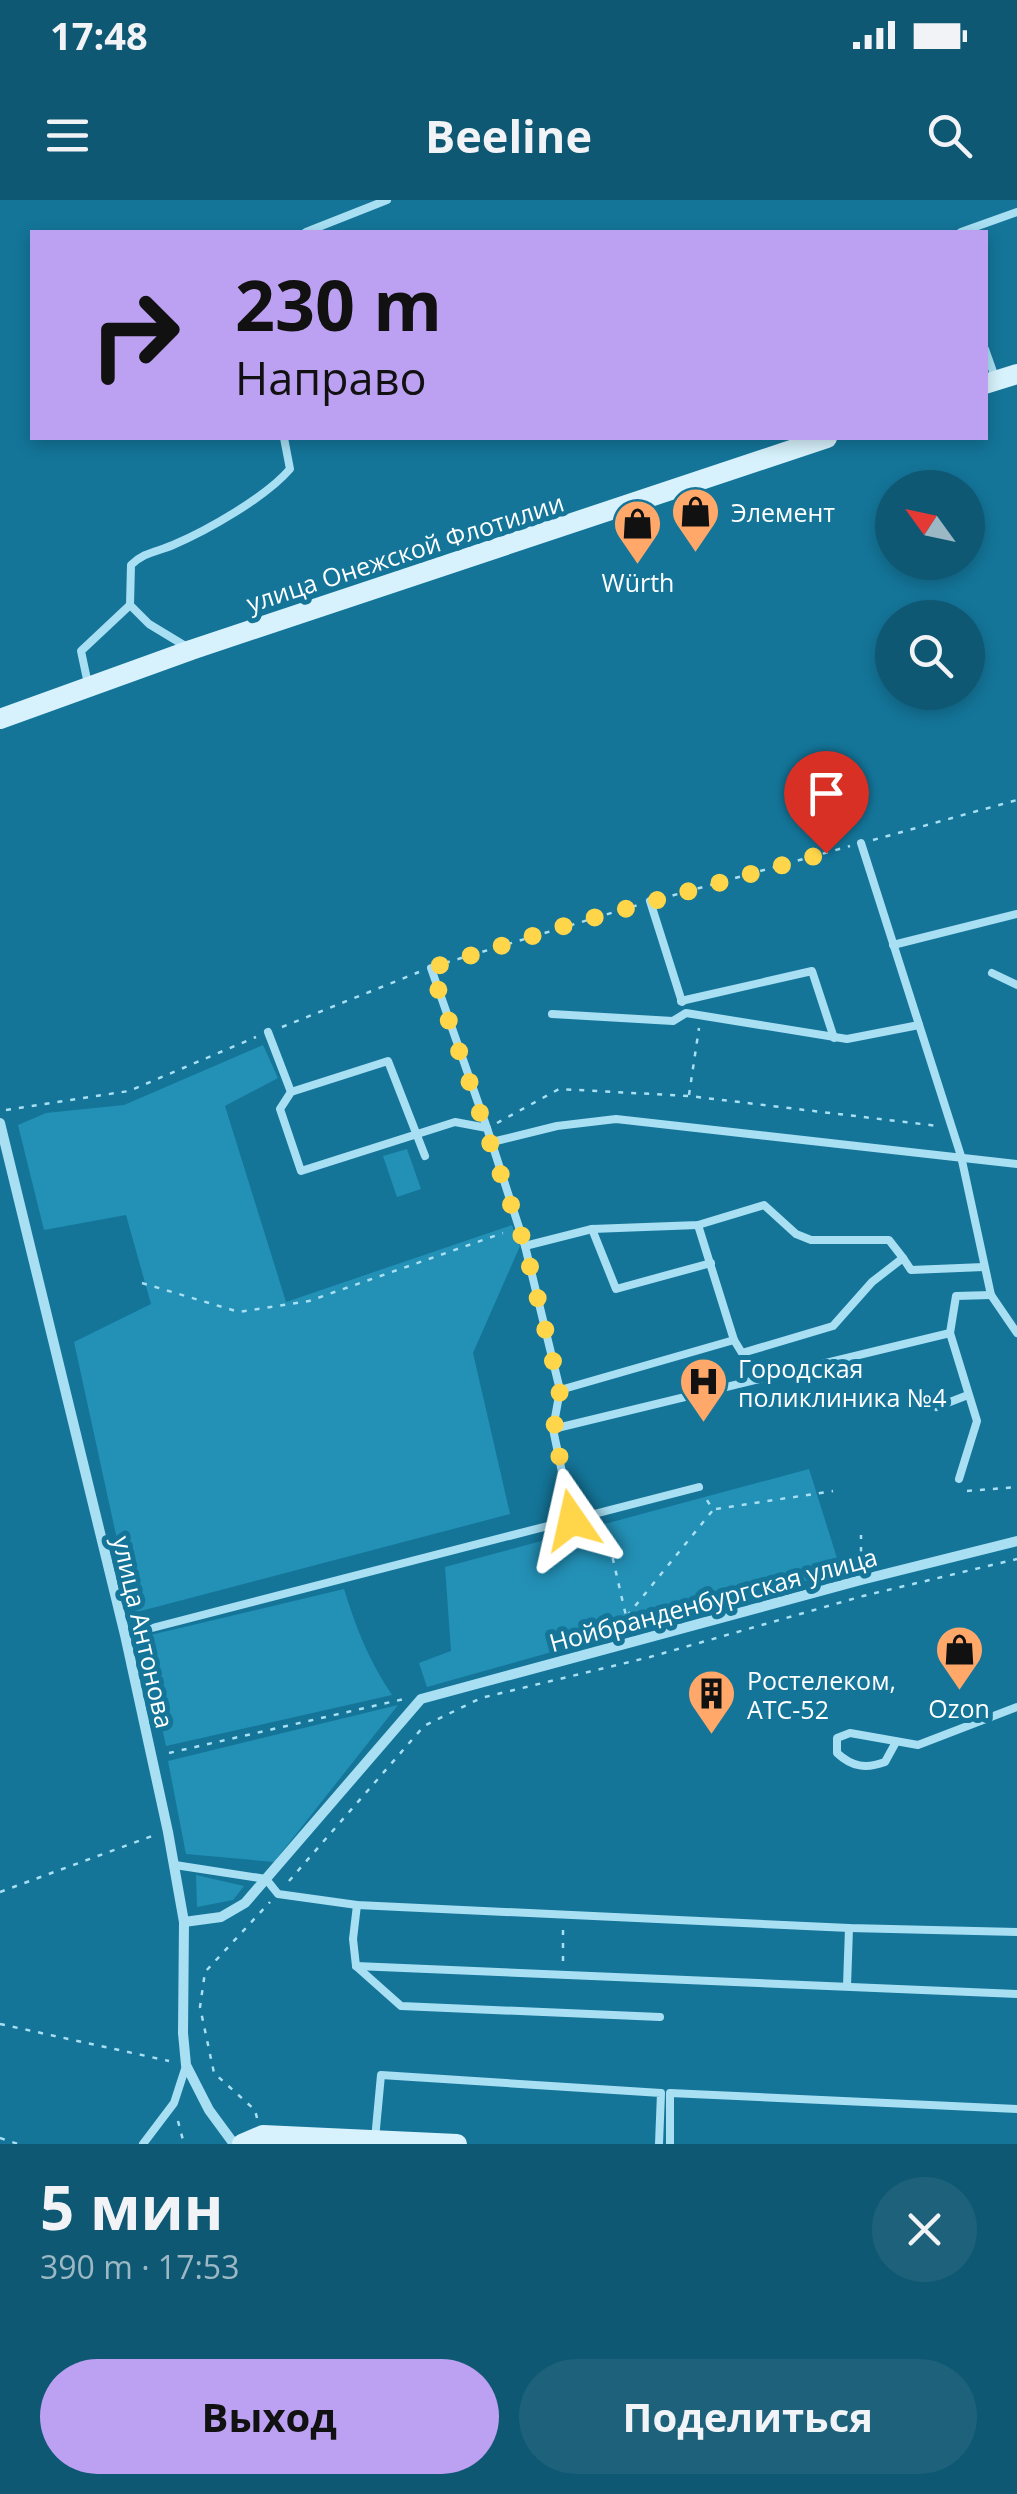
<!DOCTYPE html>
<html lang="ru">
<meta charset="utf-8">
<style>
:root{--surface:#0f5873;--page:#1d617b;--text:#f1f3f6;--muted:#9bb8c4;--accent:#bca0f2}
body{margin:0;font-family:"Open Sans",sans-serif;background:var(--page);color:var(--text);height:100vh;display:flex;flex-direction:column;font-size:38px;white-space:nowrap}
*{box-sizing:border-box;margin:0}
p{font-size:32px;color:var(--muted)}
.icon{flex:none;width:55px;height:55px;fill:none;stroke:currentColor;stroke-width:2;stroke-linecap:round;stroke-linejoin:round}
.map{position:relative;height:1944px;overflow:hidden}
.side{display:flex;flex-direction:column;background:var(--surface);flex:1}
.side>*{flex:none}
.top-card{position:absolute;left:30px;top:30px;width:958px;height:210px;border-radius:0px;box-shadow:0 5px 15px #0003;background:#bca0f2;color:#111;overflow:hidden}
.needle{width:65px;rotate:303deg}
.tools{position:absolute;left:875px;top:270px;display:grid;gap:20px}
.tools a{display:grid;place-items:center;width:110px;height:110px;border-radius:50%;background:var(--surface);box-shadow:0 5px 15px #0003;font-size:50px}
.pin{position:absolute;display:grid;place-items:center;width:85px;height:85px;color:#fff;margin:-102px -42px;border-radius:50% 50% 50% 0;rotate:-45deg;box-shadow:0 0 10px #0007}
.pin .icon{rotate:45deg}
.me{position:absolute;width:110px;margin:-55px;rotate:349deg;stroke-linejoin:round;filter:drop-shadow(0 0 8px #0008)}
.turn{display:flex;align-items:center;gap:35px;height:210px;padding:0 40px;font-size:45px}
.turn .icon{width:130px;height:130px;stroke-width:2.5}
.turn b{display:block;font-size:70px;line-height:85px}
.round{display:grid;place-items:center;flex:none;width:105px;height:105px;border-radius:52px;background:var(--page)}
.headline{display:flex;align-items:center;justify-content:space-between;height:170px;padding:0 40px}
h1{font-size:60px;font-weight:700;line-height:75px}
.action{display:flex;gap:20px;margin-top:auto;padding:20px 40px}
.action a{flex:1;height:115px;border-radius:60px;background:var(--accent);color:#111;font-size:40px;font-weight:700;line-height:115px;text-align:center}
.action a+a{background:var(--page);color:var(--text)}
.status{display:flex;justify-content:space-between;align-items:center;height:70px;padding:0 50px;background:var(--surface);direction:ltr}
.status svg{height:28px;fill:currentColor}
header{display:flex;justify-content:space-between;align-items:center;height:130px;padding:0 40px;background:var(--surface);font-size:45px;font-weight:700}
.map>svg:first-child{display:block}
.green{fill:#2390b6}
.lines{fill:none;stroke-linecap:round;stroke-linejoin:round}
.path{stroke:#a8dff3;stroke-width:2.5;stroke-dasharray:5 8;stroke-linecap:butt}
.lane{stroke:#a8dff3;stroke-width:8}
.street{stroke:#a8dff3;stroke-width:10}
.secondary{stroke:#d7f2fc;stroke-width:20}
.route{stroke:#ffd54a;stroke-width:18;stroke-dasharray:0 32.4}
.labels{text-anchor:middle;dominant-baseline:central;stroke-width:10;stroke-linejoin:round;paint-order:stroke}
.poi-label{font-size:25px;fill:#fff;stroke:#147599;text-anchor:start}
.street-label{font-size:25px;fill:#fff;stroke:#147599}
</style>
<div class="status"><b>17:48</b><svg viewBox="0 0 49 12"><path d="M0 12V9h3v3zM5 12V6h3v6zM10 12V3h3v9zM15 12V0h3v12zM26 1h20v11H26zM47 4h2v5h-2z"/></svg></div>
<header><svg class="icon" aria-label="menu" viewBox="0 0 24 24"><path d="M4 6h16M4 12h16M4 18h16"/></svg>Beeline<svg class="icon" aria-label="search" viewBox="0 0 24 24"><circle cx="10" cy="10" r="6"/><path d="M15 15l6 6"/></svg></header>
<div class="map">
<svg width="1017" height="1944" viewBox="0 0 1017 1944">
<rect width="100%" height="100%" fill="#147599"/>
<g class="green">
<polygon points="263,845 278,878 225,906 286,1102 512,1025 520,1046 473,1153 510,1314 133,1413 74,1142 151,1104 126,1015 44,1030 18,925 46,913 124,905"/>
<polygon points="407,949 421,989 397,997 383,956"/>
<polygon points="809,1269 841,1371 427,1487 419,1463 451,1451 445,1367"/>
<path d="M344,1389C356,1428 369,1461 392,1495L166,1546L142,1437Z"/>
<polygon points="398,1505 274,1662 186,1654 168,1561"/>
<polygon points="196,1675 244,1686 233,1700 197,1707"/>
</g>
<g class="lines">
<g class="path">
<polyline points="873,640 1017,600"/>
<polyline points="660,699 850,646"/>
<polyline points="445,763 638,705"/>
<polyline points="282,827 419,772"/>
<polyline points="689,895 699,828"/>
<polyline points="6,910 129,891 256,837"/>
<polyline points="497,923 559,889 689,896 938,926"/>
<polyline points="142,1083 239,1112 309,1101 503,1033"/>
<polyline points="967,1291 1017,1287"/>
<polyline points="716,1309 833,1291"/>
<polyline points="597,1327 606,1329 629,1429"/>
<polyline points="861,1365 861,1335"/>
<polyline points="627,1416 713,1310 705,1297"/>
<polyline points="169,1553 404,1499"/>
<polyline points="289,1681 424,1526 481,1498 650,1457 863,1396 1017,1359"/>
<polyline points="0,1692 152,1636"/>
<polyline points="563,1761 563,1729"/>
<polyline points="0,1824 169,1861"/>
<polyline points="257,1918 255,1910 214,1873 200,1807 205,1772 270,1702"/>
<polyline points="178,1921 184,1944"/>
<polyline points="0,1938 18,1944"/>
</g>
<g class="lane">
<polyline points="306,32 387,0"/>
<polyline points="961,32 1017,12"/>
<polyline points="985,149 996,180"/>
<path d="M187,447L149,424L130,405L131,365C144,352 157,352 173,345C208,330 266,297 290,269L284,238"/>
<polyline points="88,484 81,451 130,405"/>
<polyline points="861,643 961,956 991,1095 1017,1133"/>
<polyline points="650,701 682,802"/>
<polyline points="893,745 1017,714"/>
<polyline points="431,768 487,928"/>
<polyline points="992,773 1017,785"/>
<polyline points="681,801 812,771 834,838"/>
<polyline points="552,814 673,821 686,813 847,839 919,825"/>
<polyline points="268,832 291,892"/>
<polyline points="492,942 557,926 616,919 1017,964"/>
<polyline points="425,956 388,861 291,892 280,909 301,971 455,922 487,928 525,1046 560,1190 553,1229 572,1320"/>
<polyline points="592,1029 616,1089 711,1063"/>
<polyline points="525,1046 592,1029 698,1025 764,1005 796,1034 811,1040 889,1040 903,1058"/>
<polyline points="950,1133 977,1221 959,1279"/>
<polyline points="734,1140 742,1153 833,1126 872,1082 903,1058 911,1070 984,1067"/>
<polyline points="560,1190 734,1140 698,1025"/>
<polyline points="937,1207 968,1195"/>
<polyline points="553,1229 950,1133 956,1096 991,1095"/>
<polyline points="125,1435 699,1287"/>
<path d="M896,1542L885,1562C866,1569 852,1567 837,1553V1538L850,1533L918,1545L1017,1507"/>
<polyline points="175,1665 266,1679 278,1694 357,1705 849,1728 1017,1732"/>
<polyline points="357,1705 353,1739 356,1766 401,1806 660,1817"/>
<polyline points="356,1766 1017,1794"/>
<polyline points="847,1786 849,1728"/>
<polyline points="375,1939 381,1875 661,1893 659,1944"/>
<polyline points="143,1944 174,1903 186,1866"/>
<polyline points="670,1944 670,1893 1017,1909"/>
</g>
<g class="street">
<polyline points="0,923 125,1435 168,1632 184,1722 183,1833 186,1865 209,1910 234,1944"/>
<polyline points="184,1722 221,1717 245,1703 421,1499 861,1380 1017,1341"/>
</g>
<g class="secondary">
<polyline points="985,184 1017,174"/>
<polyline points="0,519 191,450 827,238"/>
<polyline points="242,1944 263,1935 457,1944"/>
</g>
</g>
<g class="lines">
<polyline class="route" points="572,1320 554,1229 560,1190 525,1046 431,768 564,726 826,653"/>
</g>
<defs>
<symbol id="shop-pin" viewBox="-11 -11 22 30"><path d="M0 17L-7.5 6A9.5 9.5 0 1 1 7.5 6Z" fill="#ffa869" stroke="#147599"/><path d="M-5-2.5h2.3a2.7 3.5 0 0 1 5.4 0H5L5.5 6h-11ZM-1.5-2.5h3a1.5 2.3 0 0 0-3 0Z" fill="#111"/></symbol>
<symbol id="hospital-pin" viewBox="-11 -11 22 30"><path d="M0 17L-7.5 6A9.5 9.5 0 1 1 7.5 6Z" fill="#ffa869" stroke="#147599"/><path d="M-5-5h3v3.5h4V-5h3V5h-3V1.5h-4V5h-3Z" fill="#111"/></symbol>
<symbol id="building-pin" viewBox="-11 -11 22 30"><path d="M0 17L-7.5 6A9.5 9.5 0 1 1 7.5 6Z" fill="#ffa869" stroke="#147599"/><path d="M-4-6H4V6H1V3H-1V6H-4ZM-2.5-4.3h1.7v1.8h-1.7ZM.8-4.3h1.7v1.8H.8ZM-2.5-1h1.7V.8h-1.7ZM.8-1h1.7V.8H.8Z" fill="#111"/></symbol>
</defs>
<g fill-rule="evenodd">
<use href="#shop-pin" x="668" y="284" width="55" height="75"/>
<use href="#shop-pin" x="610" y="296" width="55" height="75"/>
<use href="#hospital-pin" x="676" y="1154" width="55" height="75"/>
<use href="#shop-pin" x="932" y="1422" width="55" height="75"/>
<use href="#building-pin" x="684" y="1466" width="55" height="75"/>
</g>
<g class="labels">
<g class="poi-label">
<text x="731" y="312">Элемент</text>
<text x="638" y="382" text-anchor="middle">Würth</text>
<text x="738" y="1168">Городская<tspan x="738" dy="29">поликлиника №4</tspan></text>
<text x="747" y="1480">Ростелеком,<tspan x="747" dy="29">АТС-52</tspan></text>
<text x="959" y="1508" text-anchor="middle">Ozon</text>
</g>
<g class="street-label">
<text transform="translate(405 352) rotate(-18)">улица Онежской Флотилии</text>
<text transform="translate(713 1399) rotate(-15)">Нойбранденбургская улица</text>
<text transform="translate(144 1432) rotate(77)">улица Антонова</text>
</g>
</g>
</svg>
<div class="tools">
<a><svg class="needle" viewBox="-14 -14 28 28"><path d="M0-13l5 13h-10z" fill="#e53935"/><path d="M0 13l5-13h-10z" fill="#9bb8c4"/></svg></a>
<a><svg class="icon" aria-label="search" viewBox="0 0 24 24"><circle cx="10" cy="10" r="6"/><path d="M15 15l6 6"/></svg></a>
</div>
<div class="pin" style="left:826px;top:653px;background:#d93025"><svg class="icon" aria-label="arrive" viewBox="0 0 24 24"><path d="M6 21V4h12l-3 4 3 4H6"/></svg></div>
<svg class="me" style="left:572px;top:1320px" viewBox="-20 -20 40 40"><path d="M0-17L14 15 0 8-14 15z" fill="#ffd54a" stroke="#fff" stroke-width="4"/></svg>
<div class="top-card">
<div class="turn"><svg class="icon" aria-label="right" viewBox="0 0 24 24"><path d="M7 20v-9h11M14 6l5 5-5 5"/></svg><div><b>230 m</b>Направо</div></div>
</div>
</div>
<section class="side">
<div class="headline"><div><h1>5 мин</h1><p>390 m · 17:53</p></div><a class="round"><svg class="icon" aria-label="close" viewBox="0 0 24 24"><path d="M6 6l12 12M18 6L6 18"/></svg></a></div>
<div class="action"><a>Выход</a><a>Поделиться</a></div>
</section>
